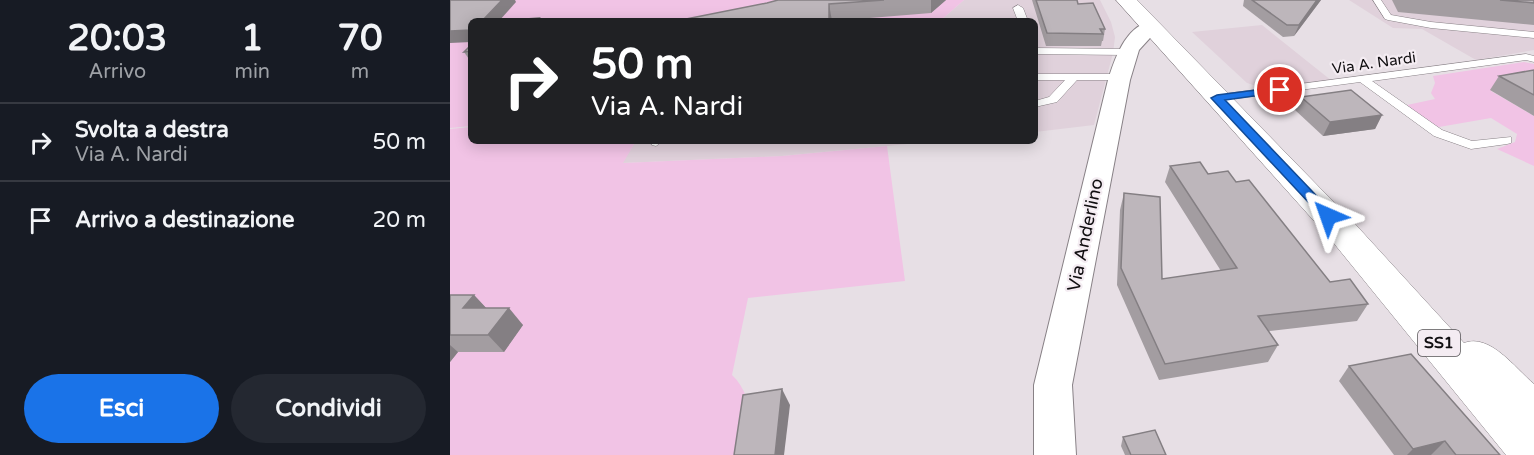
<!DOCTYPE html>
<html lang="it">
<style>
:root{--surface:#171b24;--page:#242831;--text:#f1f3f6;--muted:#9ea1a6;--line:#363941;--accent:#1a73e8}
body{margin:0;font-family:"Varela Round",sans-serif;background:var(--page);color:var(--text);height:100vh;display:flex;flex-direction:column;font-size:22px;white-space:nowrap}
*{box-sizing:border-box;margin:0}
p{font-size:20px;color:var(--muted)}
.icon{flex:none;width:33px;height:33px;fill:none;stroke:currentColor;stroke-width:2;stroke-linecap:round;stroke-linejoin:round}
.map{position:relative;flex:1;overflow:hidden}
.panel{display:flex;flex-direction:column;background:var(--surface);width:450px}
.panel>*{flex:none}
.top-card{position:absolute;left:18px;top:18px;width:570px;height:126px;border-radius:9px;box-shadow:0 3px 15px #0003;background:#202124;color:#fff;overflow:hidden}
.pin{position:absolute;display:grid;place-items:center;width:51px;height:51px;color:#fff;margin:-26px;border:3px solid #fff;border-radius:50%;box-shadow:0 2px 6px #0007}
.me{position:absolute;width:66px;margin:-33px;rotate:317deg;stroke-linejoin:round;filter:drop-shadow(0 0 4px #0008)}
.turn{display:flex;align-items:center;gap:21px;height:126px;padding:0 24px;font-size:27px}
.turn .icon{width:78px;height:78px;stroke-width:2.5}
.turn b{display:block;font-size:42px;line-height:51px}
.eta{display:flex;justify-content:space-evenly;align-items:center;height:102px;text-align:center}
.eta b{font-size:36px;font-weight:700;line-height:42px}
.primary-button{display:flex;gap:12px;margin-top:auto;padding:12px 24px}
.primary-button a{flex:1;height:69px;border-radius:36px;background:var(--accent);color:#fff;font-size:24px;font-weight:700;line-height:69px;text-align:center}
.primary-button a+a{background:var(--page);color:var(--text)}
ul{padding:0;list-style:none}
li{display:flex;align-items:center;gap:18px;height:78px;padding:0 24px;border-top:2px solid var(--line)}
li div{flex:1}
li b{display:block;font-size:22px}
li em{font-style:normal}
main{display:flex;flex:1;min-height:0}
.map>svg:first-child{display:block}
.built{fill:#e0d1db}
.green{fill:#f1c3e5}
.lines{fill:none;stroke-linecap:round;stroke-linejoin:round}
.lane-casing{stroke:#888186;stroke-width:1}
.street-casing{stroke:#888186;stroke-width:2}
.primary-casing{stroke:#888186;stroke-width:1}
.lane{fill:#fff;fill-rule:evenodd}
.street{fill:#fff;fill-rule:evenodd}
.primary{fill:#fff;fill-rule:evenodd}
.wall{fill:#a39da1}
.shaded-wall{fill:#847f83}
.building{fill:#bdb6bb;stroke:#847f83;stroke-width:1.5}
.route{fill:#1a73e8;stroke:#114b97;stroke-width:1.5}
.labels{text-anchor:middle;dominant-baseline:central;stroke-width:4.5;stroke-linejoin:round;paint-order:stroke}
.far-street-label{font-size:15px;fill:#100e10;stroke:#f4ecf2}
.shield{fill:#f4ecf2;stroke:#545154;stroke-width:1.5}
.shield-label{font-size:16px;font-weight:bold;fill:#100e10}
.street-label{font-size:18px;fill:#100e10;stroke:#f4ecf2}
</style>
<main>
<section class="panel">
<div class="eta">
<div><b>20:03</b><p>Arrivo</p></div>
<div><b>1</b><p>min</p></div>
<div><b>70</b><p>m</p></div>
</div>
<ul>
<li><svg class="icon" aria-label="right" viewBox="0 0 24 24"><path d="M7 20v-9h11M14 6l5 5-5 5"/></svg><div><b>Svolta a destra</b><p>Via A. Nardi</p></div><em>50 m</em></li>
<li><svg class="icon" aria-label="arrive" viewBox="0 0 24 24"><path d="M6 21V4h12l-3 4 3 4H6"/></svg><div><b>Arrivo a destinazione</b></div><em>20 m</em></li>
</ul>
<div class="primary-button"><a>Esci</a><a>Condividi</a></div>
</section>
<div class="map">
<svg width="1084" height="455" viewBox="0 0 1084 455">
<rect width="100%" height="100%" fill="#e7dfe5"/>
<g class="built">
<polygon points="514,0 650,0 661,22 665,37 663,53 644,125 585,132 585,21 490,21"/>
<polygon points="899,0 1084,0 1084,50 1026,60 972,29 943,28"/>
<polygon points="812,25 882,81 816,89 797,83 742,32"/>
<polygon points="186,141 489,141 332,156 172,163"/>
</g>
<g class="green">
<polygon points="0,0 514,0 490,21 21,21 21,126 0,128"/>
<polygon points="1074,62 1084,64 1084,83 1041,91 1084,116 1084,166 1047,149 1065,142 1067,134 1041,118 989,127 983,126 957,105 985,99 981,93 985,83 983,76"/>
<path d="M21,127V141H186L173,163L332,156L437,146L455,281L298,298L282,375C305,397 300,426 295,455H0V129Z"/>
</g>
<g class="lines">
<defs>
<g id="lane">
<polygon points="923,0 931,0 941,15 981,22 1084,32 1084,38 981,28 938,20 935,19"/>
<polygon points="568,5 573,8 578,21 568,21 563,8"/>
<polygon points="585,48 676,49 681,52 676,55 585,54"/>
<polygon points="1076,54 1084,56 1084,62 1076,60 922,81 992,130 1022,141 1061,137 1061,143 1057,144 1021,149 984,136 910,82 767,101 761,98 767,95"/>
<polygon points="585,74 670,74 675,77 670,80 627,80 607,102 585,107 585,101 599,97 615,80 585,80"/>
<polygon points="200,141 213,141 206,146 202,145"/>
</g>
<path id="street" d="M700,21L710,27L689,50L680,80L622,385L626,455H584V385L658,80C665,58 675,28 700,21Z"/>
<path id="primary" d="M666,0H687L906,225L1014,343C1040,333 1065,368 1084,384V455H1056L882,241Z"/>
</defs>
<use href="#lane" class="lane-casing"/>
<use href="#street" class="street-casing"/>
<use href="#primary" class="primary-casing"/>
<use href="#lane" class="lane"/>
<use href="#street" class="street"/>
<use href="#primary" class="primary"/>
</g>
<g class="wall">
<polygon points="328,0 496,0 481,13 383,21 214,21 231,20 317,3"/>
<polygon points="582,0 627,0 628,4 655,29 653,41 652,41 651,46 596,46"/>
<polygon points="794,0 871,0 844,36 833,37 793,6"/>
<polygon points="942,0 1084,0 1084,25 948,12"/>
<polygon points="21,45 21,62 14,52"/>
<polygon points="1084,70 1084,116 1040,90 1049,76"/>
<polygon points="851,97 932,115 925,129 873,136 845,110"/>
<polygon points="720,166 758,174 786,182 880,282 918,304 907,321 819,331 828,345 818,362 709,380 667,285 670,210 674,193 712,279 771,271 715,182"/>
<polygon points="0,295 24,295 36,308 73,325 54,352 8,352 0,362"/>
<polygon points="899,366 1050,455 944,455 889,381"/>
<polygon points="673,437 716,455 675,455 671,446"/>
</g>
<g class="shaded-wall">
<polygon points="52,0 65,0 66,2 49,21 32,21"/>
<polygon points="481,0 496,0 481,13"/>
<polygon points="867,0 871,0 844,36 849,25"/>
<polygon points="379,4 382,21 379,21"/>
<polygon points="21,30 21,42 0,43 0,31"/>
<polygon points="932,115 925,129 873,136 880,122"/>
<polygon points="24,295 39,311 13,308"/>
<polygon points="59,308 73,325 54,352 38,335"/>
<polygon points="0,345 8,352 0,362"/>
<polygon points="332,389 340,405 334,455 325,455"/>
<polygon points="995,441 981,455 957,455 963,449"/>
</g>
<g class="building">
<polygon points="0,0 52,0 32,21 21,21 21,30 0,31"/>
<polygon points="328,0 434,0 379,4 379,21 214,21 231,20 317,3"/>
<polygon points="586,0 627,0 628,4 643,3 655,29 650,29 653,34 597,33"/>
<polygon points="802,0 867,0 849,25 837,25"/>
<polygon points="1050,0 1084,0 1084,3"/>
<polygon points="89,18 86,21 51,21"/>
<polygon points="21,45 21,51 14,52"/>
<polygon points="1084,70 1084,95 1049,76"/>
<polygon points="901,90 932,115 880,122 851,97"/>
<polygon points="750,162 758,174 778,171 786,182 799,180 880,282 900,279 918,304 808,316 828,345 715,364 671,268 674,193 710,197 712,279 787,268 720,166"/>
<polygon points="0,295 24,295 13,308 59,308 38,335 0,335"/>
<polygon points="961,354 1050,455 1006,455 995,441 963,449 899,366"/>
<polygon points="332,389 325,455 284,455 293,395"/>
<polygon points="705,430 716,455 681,455 673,437"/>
</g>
<polygon class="route" points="830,87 833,88 833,92 775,100 883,213 883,219 874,219 761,98 767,95"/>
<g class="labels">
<g class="far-street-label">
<text transform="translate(924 63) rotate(-8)">Via A. Nardi</text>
</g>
<rect class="shield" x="968" y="330" width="42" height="26" rx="4.5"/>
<g class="shield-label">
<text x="989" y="343">SS1</text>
</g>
<g class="street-label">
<text transform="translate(635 235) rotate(-78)">Via Anderlino</text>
</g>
</g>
</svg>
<div class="pin" style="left:830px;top:90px;background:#d93025"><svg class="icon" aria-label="arrive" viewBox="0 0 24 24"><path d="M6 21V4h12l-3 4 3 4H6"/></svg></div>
<svg class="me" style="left:878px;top:216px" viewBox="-20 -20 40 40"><path d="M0-17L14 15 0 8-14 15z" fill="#1a73e8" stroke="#fff" stroke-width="4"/></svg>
<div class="top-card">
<div class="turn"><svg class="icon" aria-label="right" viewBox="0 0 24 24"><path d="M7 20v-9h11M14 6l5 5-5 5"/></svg><div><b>50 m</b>Via A. Nardi</div></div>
</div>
</div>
</main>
